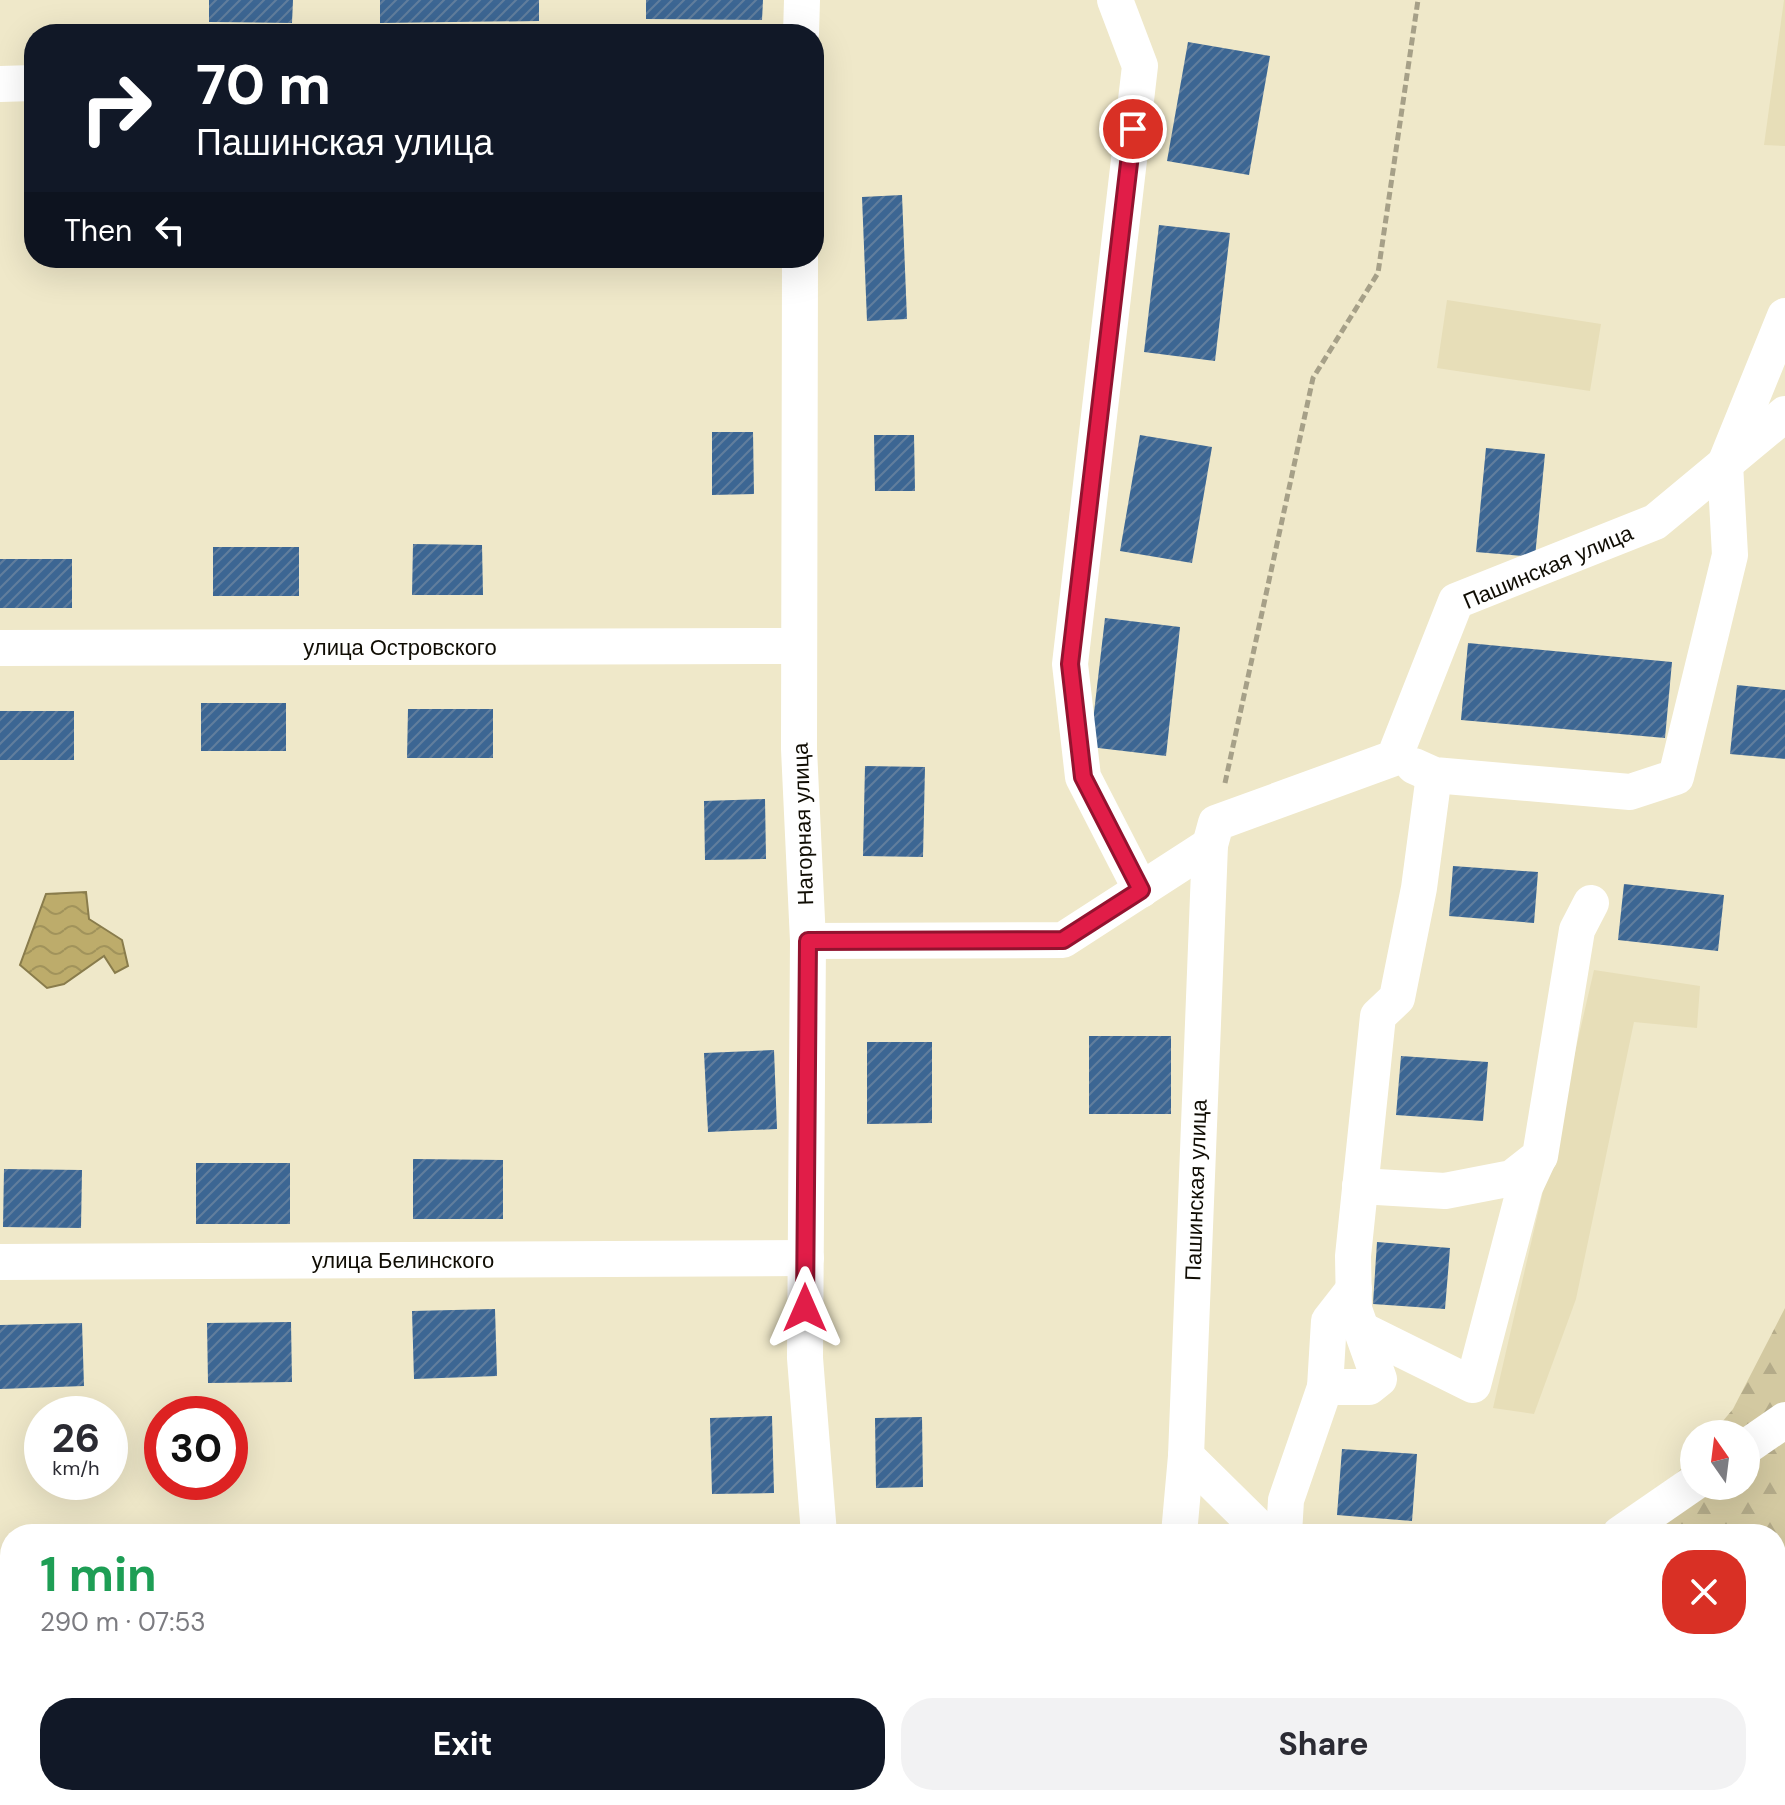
<!DOCTYPE html>
<meta charset="utf-8">
<style>
:root{--surface:#fff;--page:#f2f2f3;--text:#2b2b33;--muted:#7c7c81;--accent:#111827}
body{margin:0;font-family:"DM Sans",sans-serif;background:var(--page);color:var(--text);height:100vh;display:flex;flex-direction:column;font-size:30px;white-space:nowrap}
*{box-sizing:border-box;margin:0}
p{font-size:26px;color:var(--muted)}
.icon{flex:none;width:44px;height:44px;fill:none;stroke:currentColor;stroke-width:2;stroke-linecap:round;stroke-linejoin:round}
.map{position:relative;flex:1;overflow:hidden}
.drawer{position:absolute;left:0px;top:1524px;width:1786px;height:282px;display:flex;flex-direction:column;background:var(--surface);border-radius:32px 32px 0 0;box-shadow:0 8px 32px #0002}
.drawer>*{flex:none}
.top-card{position:absolute;left:24px;top:24px;width:800px;height:244px;border-radius:32px;box-shadow:0 8px 32px #0002;background:#111827;color:#fff;overflow:hidden}
.needle{width:52px;rotate:346deg}
.tools{position:absolute;left:1680px;top:1420px;display:grid;gap:16px}
.tools a{display:grid;place-items:center;width:80px;height:80px;border-radius:50%;background:var(--surface);box-shadow:0 8px 32px #0002;font-size:40px}
.speed{position:absolute;left:24px;top:1396px;display:flex;gap:16px;font-size:40px;font-weight:700;text-align:center}
.speed>*{display:grid;place-content:center;width:104px;height:104px;border-radius:50%;background:var(--surface);box-shadow:0 8px 32px #0002;line-height:1}
.speed small{font-size:20px;font-weight:400}
.speed .limit{border:12px solid #d22;background:#fff;color:#111}
.pin{position:absolute;display:grid;place-items:center;width:68px;height:68px;color:#fff;margin:-34px;border:4px solid #fff;border-radius:50%;box-shadow:0 2px 8px #0007}
.me{position:absolute;width:88px;margin:-44px;rotate:0deg;stroke-linejoin:round;filter:drop-shadow(0 0 6px #0008)}
.turn{display:flex;align-items:center;gap:28px;height:168px;padding:0 40px;font-size:36px}
.turn .icon{width:104px;height:104px;stroke-width:2.5}
.turn b{display:block;font-size:56px;line-height:68px}
.then{display:flex;align-items:center;height:76px;padding:0 40px;background:#0003;gap:16px;font-size:30px}
.round{display:grid;place-items:center;flex:none;width:84px;height:84px;border-radius:32px;background:var(--page)}
.summary{display:flex;align-items:center;justify-content:space-between;height:136px;padding:0 40px}
h1{font-size:48px;font-weight:700;line-height:60px;color:#1e9e55}
.cta{display:flex;gap:16px;margin-top:auto;padding:16px 40px}
.cta a{flex:1;height:92px;border-radius:32px;background:var(--accent);color:#fff;font-size:32px;font-weight:700;line-height:92px;text-align:center}
.cta a+a{background:var(--page);color:var(--text)}
.map>svg:first-child{display:block}
.built{fill:#e7deb8}
.forest{fill:url(#forest-firs)}
.water{fill:url(#water-waves);stroke:#897c4c;stroke-width:2}
.building{fill:url(#building-hatch)}
.lines{fill:none;stroke-linecap:round;stroke-linejoin:round}
.path{stroke:#a6a088;stroke-width:5;stroke-dasharray:8 4;stroke-linecap:butt}
.minor{stroke:#fff;stroke-width:36}
.route-casing{stroke:#92132f;stroke-width:20}
.route{stroke:#e11d48;stroke-width:14}
.labels{text-anchor:middle;dominant-baseline:central;stroke-width:7;stroke-linejoin:round;paint-order:stroke}
.street-label{font-size:22px;fill:#100d04;stroke:#fff}
</style>
<div class="map">
<svg width="1785" height="1805" viewBox="0 0 1785 1805">
<defs>
<pattern id="forest-firs" width="22" height="20" patternUnits="userSpaceOnUse" patternTransform="scale(2)"><rect width="22" height="20" fill="#d3c9a1"/><path d="M5 1l3.5 6h-7zM16 11l3.5 6h-7z" fill="#b4ab89"/></pattern>
<pattern id="water-waves" width="16" height="10" patternUnits="userSpaceOnUse" patternTransform="scale(2)"><rect width="16" height="10" fill="#bdac6b"/><path d="M0 5q4-4 8 0t8 0" fill="none" stroke="#a1935b"/></pattern>
<pattern id="building-hatch" width="6" height="6" patternUnits="userSpaceOnUse" patternTransform="scale(2)"><rect width="6" height="6" fill="#3c6693"/><path d="M-1 1l2-2M0 6l6-6M5 7l2-2" fill="none" stroke="#617e9d"/></pattern>
</defs>
<rect width="100%" height="100%" fill="#efe8c9"/>
<g class="built">
<polygon points="1784,0 1785,0 1785,146 1764,145"/>
<polygon points="1447,300 1601,324 1590,391 1437,368"/>
<polygon points="1594,970 1700,986 1697,1028 1634,1022 1576,1299 1534,1414 1493,1408"/>
</g>
<polygon class="forest" points="1785,1308 1785,1805 1412,1805 1418,1796 1776,1796 1776,1534 1624,1534 1694,1454 1694,1486 1746,1486 1746,1434 1712,1434 1733,1409"/>
<polygon class="water" points="86,892 89,919 122,940 128,966 115,973 104,956 64,984 47,988 20,965 46,894"/>
<g class="building">
<polygon points="209,0 293,0 292,23 209,22"/>
<polygon points="380,0 539,0 539,21 380,23"/>
<polygon points="646,0 763,0 762,20 646,19"/>
<polygon points="1188,42 1270,56 1249,175 1167,161"/>
<polygon points="902,195 907,319 867,321 862,197"/>
<polygon points="1159,225 1230,233 1215,361 1144,352"/>
<polygon points="223,258 271,258 271,262 223,264"/>
<rect x="404" y="258" width="48" height="4"/>
<polygon points="712,432 753,432 754,494 712,495"/>
<polygon points="874,435 914,435 915,491 875,491"/>
<polygon points="1140,435 1212,447 1192,563 1120,551"/>
<polygon points="1486,448 1545,454 1535,557 1476,552"/>
<polygon points="413,544 482,545 483,595 412,595"/>
<rect x="213" y="547" width="86" height="49"/>
<rect x="0" y="559" width="72" height="49"/>
<polygon points="1105,618 1180,627 1166,756 1090,747"/>
<polygon points="1468,643 1672,662 1665,738 1461,720"/>
<polygon points="1737,685 1785,690 1785,759 1730,754"/>
<rect x="201" y="703" width="85" height="48"/>
<polygon points="408,709 493,709 493,758 407,758"/>
<rect x="0" y="711" width="74" height="49"/>
<polygon points="865,766 925,767 923,857 863,856"/>
<polygon points="765,799 766,859 705,860 704,801"/>
<polygon points="1453,866 1538,872 1534,923 1449,916"/>
<polygon points="1624,884 1724,895 1718,951 1618,940"/>
<rect x="1089" y="1036" width="82" height="78"/>
<polygon points="867,1042 932,1042 932,1123 867,1124"/>
<polygon points="774,1050 777,1129 708,1132 704,1053"/>
<polygon points="1401,1056 1488,1062 1483,1121 1396,1115"/>
<polygon points="413,1159 503,1160 503,1219 413,1219"/>
<rect x="196" y="1163" width="94" height="61"/>
<polygon points="4,1169 82,1170 81,1228 3,1227"/>
<polygon points="1377,1242 1450,1248 1445,1309 1373,1304"/>
<polygon points="495,1309 497,1376 414,1379 412,1311"/>
<polygon points="291,1322 292,1382 208,1383 207,1323"/>
<polygon points="82,1323 84,1386 0,1389 0,1325"/>
<polygon points="772,1416 774,1493 712,1494 710,1418"/>
<polygon points="922,1417 923,1487 876,1488 875,1418"/>
<polygon points="1342,1449 1417,1454 1412,1521 1337,1515"/>
</g>
<g class="lines">
<polyline class="path" points="1225,783 1313,378 1378,273 1418,0"/>
<g class="minor">
<polyline points="1115,0 1140,66 1070,664 1083,777 1141,890"/>
<polyline points="801,34 802,0"/>
<polyline points="0,84 34,83"/>
<polyline points="800,258 799,749 808,941 805,1358 819,1534"/>
<polyline points="0,648 799,646"/>
<polyline points="1414,766 1434,775 1630,792 1676,777 1730,555 1725,464 1785,316"/>
<polyline points="808,941 1063,940 1210,845"/>
<polyline points="1360,1186 1445,1191 1512,1178 1540,1156 1577,930 1591,903"/>
<polyline points="0,1262 806,1258"/>
<polyline points="1362,1330 1473,1385 1525,1187 1539,1157"/>
<polyline points="1325,1387 1329,1321 1354,1289"/>
<polyline points="1746,1447 1785,1420"/>
<polyline points="1186,1456 1265,1534"/>
<polyline points="1179,1534 1186,1456 1210,845 1216,823 1394,758 1456,601 1655,522 1785,414"/>
<polyline points="1284,1534 1286,1500 1325,1387 1369,1387 1379,1379 1354,1309 1353,1256 1378,1016 1397,998 1419,888 1434,775"/>
<polyline points="1620,1534 1694,1483"/>
<polyline points="0,1613 10,1613"/>
<polyline points="819,1805 819,1796"/>
<polyline points="1148,1805 1150,1796"/>
<polyline points="1252,1805 1253,1796"/>
<polyline points="1326,1805 1331,1796"/>
</g>
</g>
<g class="lines">
<defs>
<polyline id="route" points="805,1308 808,941 1063,940 1141,890 1083,777 1070,664 1133,129"/>
</defs>
<use href="#route" class="route-casing"/>
<use href="#route" class="route"/>
</g>
<g class="labels">
<g class="street-label">
<text transform="translate(1548 567) rotate(-23)">Пашинская улица</text>
<text x="400" y="647">улица Островского</text>
<text transform="translate(803 824) rotate(-92)">Нагорная улица</text>
<text transform="translate(1196 1190) rotate(-88)">Пашинская улица</text>
<text x="403" y="1260">улица Белинского</text>
</g>
</g>
</svg>
<div class="tools">
<a><svg class="needle" viewBox="-14 -14 28 28"><path d="M0-13l5 13h-10z" fill="#e53935"/><path d="M0 13l5-13h-10z" fill="#7c7c81"/></svg></a>
</div>
<div class="speed"><div>26<small>km/h</small></div><div class="limit">30</div></div>
<div class="pin" style="left:1133px;top:129px;background:#d93025"><svg class="icon" aria-label="arrive" viewBox="0 0 24 24"><path d="M6 21V4h12l-3 4 3 4H6"/></svg></div>
<svg class="me" style="left:805px;top:1308px" viewBox="-20 -20 40 40"><path d="M0-17L14 15 0 8-14 15z" fill="#e11d48" stroke="#fff" stroke-width="4"/></svg>
<div class="top-card">
<div class="turn"><svg class="icon" aria-label="right" viewBox="0 0 24 24"><path d="M7 20v-9h11M14 6l5 5-5 5"/></svg><div><b>70 m</b>Пашинская улица</div></div>
<div class="then">Then<svg class="icon" aria-label="left" viewBox="0 0 24 24"><path d="M17 20v-9H6M10 6l-5 5 5 5"/></svg></div>
</div>
<section class="drawer">
<div class="summary"><div><h1>1 min</h1><p>290 m · 07:53</p></div><a class="round" style="background:#d93025;color:#fff"><svg class="icon" aria-label="close" viewBox="0 0 24 24"><path d="M6 6l12 12M18 6L6 18"/></svg></a></div>
<div class="cta"><a>Exit</a><a>Share</a></div>
</section>
</div>
